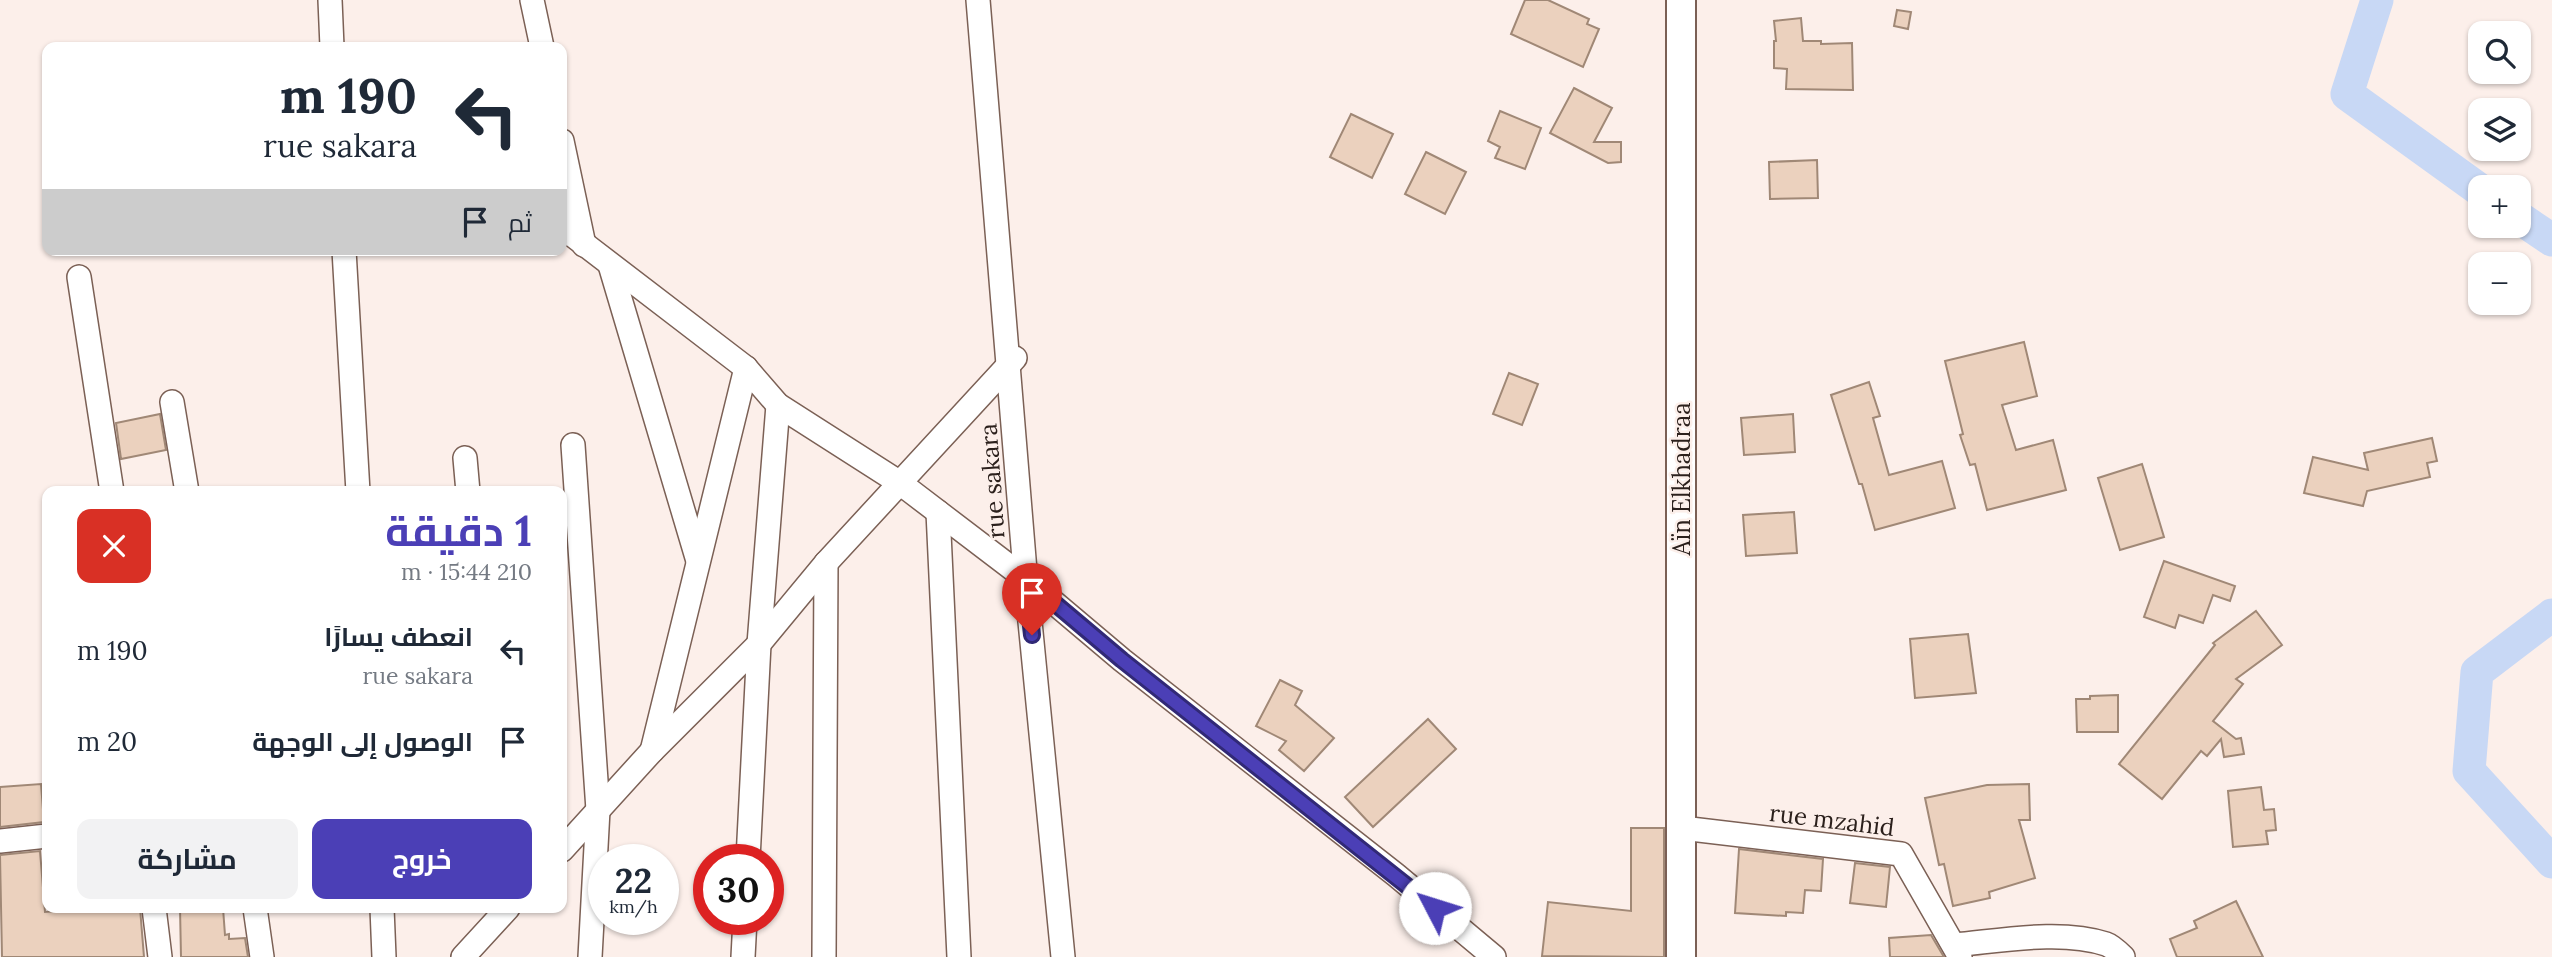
<!DOCTYPE html>
<html lang="ar">
<meta charset="utf-8">
<style>
:root{--surface:#fff;--page:#f2f2f3;--text:#1f2937;--muted:#747a83;--accent:#4b3fb6}
body{margin:0;font-family:Lora,Cairo,serif;background:var(--page);color:var(--text);direction:rtl;height:100vh;display:flex;flex-direction:column;font-size:26px;white-space:nowrap}
*{box-sizing:border-box;margin:0}
p{font-size:23px;color:var(--muted)}
.icon{flex:none;width:38px;height:38px;fill:none;stroke:currentColor;stroke-width:2;stroke-linecap:round;stroke-linejoin:round}
.map{position:relative;flex:1;overflow:hidden;direction:ltr}
.side{position:absolute;left:42px;top:486px;width:525px;height:427px;display:flex;flex-direction:column;background:var(--surface);border-radius:14px;box-shadow:0 2px 5px #0004;direction:rtl}
.side>*{flex:none}
.top-card{position:absolute;left:42px;top:42px;width:525px;height:214px;border-radius:14px;box-shadow:0 2px 5px #0004;direction:rtl;background:#fff;color:var(--text);overflow:hidden}
.controls{position:absolute;left:2468px;top:21px;display:grid;gap:14px}
.controls a{display:grid;place-items:center;width:63px;height:63px;border-radius:14px;background:var(--surface);box-shadow:0 2px 5px #0004;font-size:35px}
.speed{position:absolute;left:588px;top:844px;display:flex;gap:14px;font-size:35px;font-weight:700;text-align:center}
.speed>*{display:grid;place-content:center;width:91px;height:91px;border-radius:50%;background:var(--surface);box-shadow:0 2px 5px #0004;line-height:1}
.speed small{font-size:18px;font-weight:400}
.speed .limit{border:10px solid #d22;background:#fff;color:#111}
.pin{position:absolute;display:grid;place-items:center;width:60px;height:60px;color:#fff;margin:-72px -30px;border-radius:50% 50% 50% 0;rotate:-45deg;box-shadow:0 0 7px #0007}
.pin .icon{rotate:45deg}
.me{position:absolute;width:77px;margin:-38px;rotate:310deg;stroke-linejoin:round;filter:drop-shadow(0 0 5px #0008)}
.turn{display:flex;align-items:center;gap:24px;height:147px;padding:0 35px;font-size:32px}
.turn .icon{width:91px;height:91px;stroke-width:2.5}
.turn b{display:block;font-size:49px;line-height:60px}
.then{display:flex;align-items:center;height:66px;padding:0 35px;background:#0003;gap:14px;font-size:26px}
.round{display:grid;place-items:center;flex:none;width:74px;height:74px;border-radius:14px;background:var(--page)}
.summary{display:flex;align-items:center;justify-content:space-between;height:119px;padding:0 35px}
h1{font-size:42px;font-weight:700;line-height:52px;color:var(--accent)}
.button{display:flex;gap:14px;margin-top:auto;padding:14px 35px}
.button a{flex:1;height:80px;border-radius:14px;background:var(--accent);color:#fff;font-size:28px;font-weight:700;line-height:80px;text-align:center}
.button a+a{background:var(--page);color:var(--text)}
ul{padding:0;list-style:none}
li{display:flex;align-items:center;gap:21px;height:91px;padding:0 35px}
li div{flex:1}
li b{display:block;font-size:26px}
li em{font-style:normal}
.map>svg:first-child{display:block}
.lines{fill:none;stroke-linecap:round;stroke-linejoin:round}
.river{stroke:#c8d8f5;stroke-width:33}
.building{fill:#ebd1be;stroke:#a08876;stroke-width:2}
.minor-casing{stroke:#7b6055;stroke-width:26}
.major-casing{stroke:#7b6055;stroke-width:32}
.minor{stroke:#fff;stroke-width:23}
.major{stroke:#fff;stroke-width:28}
.route-casing{stroke:#312976;stroke-width:18}
.route{stroke:#4b3fb6;stroke-width:12}
.labels{text-anchor:middle;dominant-baseline:central;stroke-width:5;stroke-linejoin:round;paint-order:stroke}
.street-label{font-size:24px;fill:#2b201c;stroke:#fcefea}
</style>
<div class="map">
<svg width="2552" height="957" viewBox="0 0 2552 957">
<rect width="100%" height="100%" fill="#fcefea"/>
<g class="lines">
<g class="river">
<polyline points="2377,0 2347,94 2480,190"/>
<polyline points="2518,217 2552,240"/>
<polyline points="2552,615 2477,672 2469,771 2552,862"/>
</g>
</g>
<g class="building">
<polygon points="1525,0 1548,0 1589,19 1587,24 1599,29 1583,67 1511,34"/>
<polygon points="1897,10 1911,12 1908,29 1894,26"/>
<polygon points="1801,18 1803,41 1821,41 1821,44 1852,43 1853,90 1786,89 1787,69 1774,68 1774,41 1776,41 1774,21"/>
<polygon points="1574,88 1612,108 1594,142 1621,142 1621,162 1608,163 1550,133"/>
<polygon points="1500,111 1541,128 1525,169 1495,158 1500,147 1488,141"/>
<polygon points="1351,114 1393,134 1372,178 1330,157"/>
<polygon points="1426,152 1466,172 1445,214 1405,194"/>
<polygon points="1817,160 1818,198 1770,199 1769,162"/>
<polygon points="2024,342 2037,396 2002,405 2016,450 2053,440 2066,490 1987,510 1975,464 1970,465 1960,435 1963,434 1945,361"/>
<polygon points="1509,373 1538,384 1522,425 1493,414"/>
<polygon points="1869,382 1880,416 1873,418 1889,475 1942,461 1955,508 1875,530 1862,484 1859,484 1831,395"/>
<polygon points="160,414 166,450 121,459 116,423"/>
<polygon points="1793,414 1795,452 1744,455 1741,418"/>
<polygon points="2432,438 2437,461 2427,463 2430,477 2367,491 2363,506 2304,493 2313,457 2368,470 2364,453"/>
<polygon points="2142,464 2164,537 2120,550 2098,478"/>
<polygon points="1794,512 1797,553 1746,556 1743,515"/>
<polygon points="2164,561 2235,586 2230,601 2213,595 2203,623 2179,615 2175,628 2144,617"/>
<polygon points="2256,611 2282,645 2236,679 2243,684 2213,721 2236,739 2241,738 2244,754 2224,757 2221,739 2207,756 2201,751 2162,799 2119,764 2215,645 2213,643"/>
<polygon points="1968,634 1976,693 1915,698 1910,639"/>
<polygon points="1280,680 1302,691 1295,705 1334,738 1304,771 1279,750 1286,741 1256,726"/>
<polygon points="2118,695 2118,732 2077,732 2076,699 2090,699 2090,696"/>
<polygon points="1428,719 1456,749 1373,827 1345,797"/>
<polygon points="41,784 44,822 0,827 0,787"/>
<polygon points="2029,784 2030,820 2019,820 2035,878 1989,892 1990,898 1953,906 1944,864 1939,865 1925,798 1987,785"/>
<polygon points="2261,787 2264,810 2274,809 2276,830 2266,831 2268,844 2233,847 2228,791"/>
<polygon points="1631,828 1664,828 1664,957 1542,956 1548,902 1631,911"/>
<polygon points="1739,849 1823,859 1821,891 1805,890 1803,913 1786,912 1786,916 1735,913"/>
<polygon points="40,851 45,912 94,908 140,908 144,957 2,957 0,855"/>
<polygon points="1855,863 1890,867 1886,907 1850,903"/>
<polygon points="2236,901 2263,957 2177,957 2170,939 2197,928 2194,921"/>
<polygon points="180,908 223,908 225,935 229,934 229,939 245,938 248,957 181,957"/>
<polygon points="1931,935 1944,957 1890,957 1889,938"/>
</g>
<g class="lines">
<defs>
<g id="minor">
<polyline points="330,0 332,47"/>
<polyline points="532,0 542,47"/>
<polyline points="978,0 1025,571 1063,957"/>
<polyline points="562,141 584,245"/>
<polyline points="562,227 746,368 778,405 900,483 1026,579 1122,660 1396,875 1494,957"/>
<polyline points="344,250 358,492"/>
<polyline points="610,265 698,561"/>
<polyline points="79,277 112,492"/>
<polyline points="172,402 187,492"/>
<polyline points="573,445 598,810 590,957"/>
<polyline points="465,458 468,492"/>
<polyline points="938,512 959,957"/>
<polyline points="652,751 746,368"/>
<polyline points="1682,828 1901,854 1960,957"/>
<polyline points="0,841 47,836"/>
<polyline points="562,850 652,751 759,644 826,563 1015,358"/>
<polyline points="748,859 759,644 778,405"/>
<polyline points="154,908 160,957"/>
<polyline points="255,908 262,957"/>
<polyline points="382,908 384,957"/>
<path d="M1954,945C2000,941 2061,929 2106,944C2112,946 2118,952 2123,957"/>
<polyline points="463,957 508,908"/>
<polyline points="743,957 745,919"/>
<polyline points="824,957 826,563"/>
</g>
<polyline id="major" points="1681,0 1681,957"/>
</defs>
<use href="#minor" class="minor-casing"/>
<use href="#major" class="major-casing"/>
<use href="#minor" class="minor"/>
<use href="#major" class="major"/>
</g>
<g class="lines">
<defs>
<polyline id="route" points="1032,635 1026,579 1122,660 1435,908"/>
</defs>
<use href="#route" class="route-casing"/>
<use href="#route" class="route"/>
</g>
<g class="labels">
<g class="street-label">
<text transform="translate(1681 479) rotate(-90)">Aïn Elkhadraa</text>
<text transform="translate(992 481) rotate(-94)">rue sakara</text>
<text transform="translate(1832 820) rotate(7)">rue mzahid</text>
</g>
</g>
</svg>
<div class="controls">
<a><svg class="icon" aria-label="search" viewBox="0 0 24 24"><circle cx="10" cy="10" r="6"/><path d="M15 15l6 6"/></svg></a>
<a><svg class="icon" aria-label="layers" viewBox="0 0 24 24"><path d="M12 4l9 5-9 5-9-5zM3 14l9 5 9-5"/></svg></a>
<a>+</a>
<a>−</a>
</div>
<div class="speed"><div>22<small>km/h</small></div><div class="limit">30</div></div>
<div class="pin" style="left:1032px;top:635px;background:#d93025"><svg class="icon" aria-label="arrive" viewBox="0 0 24 24"><path d="M6 21V4h12l-3 4 3 4H6"/></svg></div>
<svg class="me" style="left:1435px;top:908px" viewBox="-20 -20 40 40"><circle r="19" fill="#fff"/><path d="M0-13L10 11 0 6-10 11z" fill="#4b3fb6"/></svg>
<div class="top-card">
<div class="turn"><svg class="icon" aria-label="left" viewBox="0 0 24 24"><path d="M17 20v-9H6M10 6l-5 5 5 5"/></svg><div><b>190 m</b>rue sakara</div></div>
<div class="then">ثم<svg class="icon" aria-label="arrive" viewBox="0 0 24 24"><path d="M6 21V4h12l-3 4 3 4H6"/></svg></div>
</div>
<section class="side">
<div class="summary"><div><h1>1 دقيقة</h1><p>210 m · 15:44</p></div><a class="round" style="background:#d93025;color:#fff"><svg class="icon" aria-label="close" viewBox="0 0 24 24"><path d="M6 6l12 12M18 6L6 18"/></svg></a></div>
<ul>
<li><svg class="icon" aria-label="left" viewBox="0 0 24 24"><path d="M17 20v-9H6M10 6l-5 5 5 5"/></svg><div><b>انعطف يسارًا</b><p>rue sakara</p></div><em>190 m</em></li>
<li><svg class="icon" aria-label="arrive" viewBox="0 0 24 24"><path d="M6 21V4h12l-3 4 3 4H6"/></svg><div><b>الوصول إلى الوجهة</b></div><em>20 m</em></li>
</ul>
<div class="button"><a>خروج</a><a>مشاركة</a></div>
</section>
</div>
